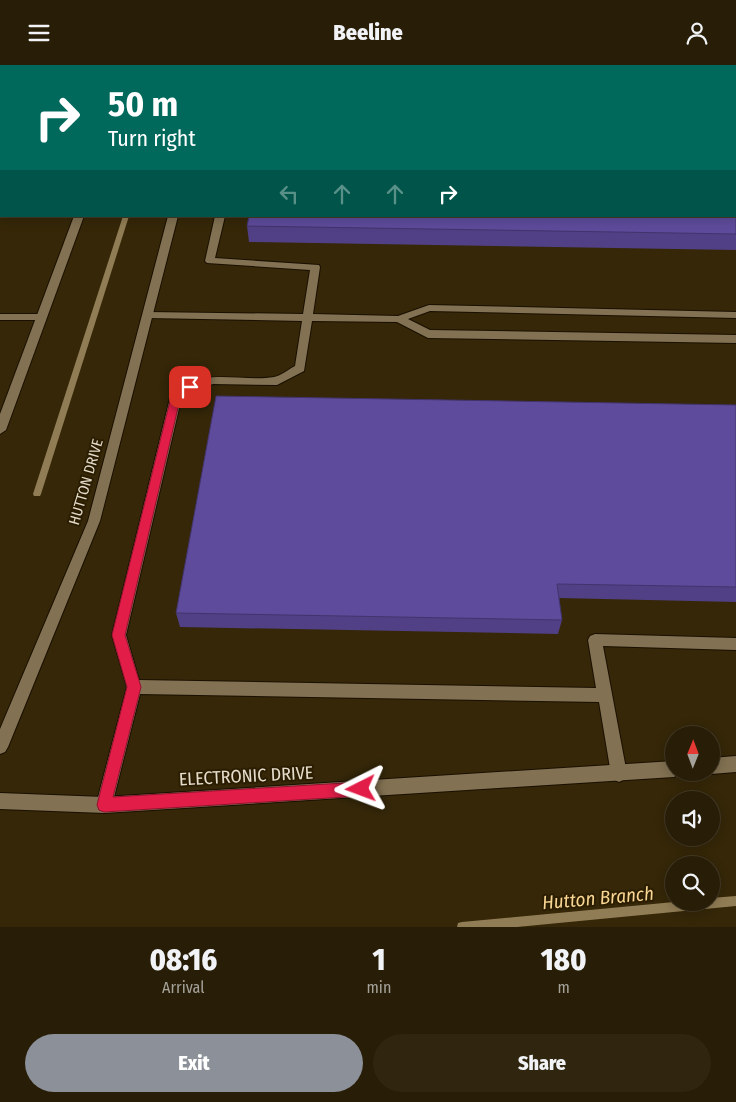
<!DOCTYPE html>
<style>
:root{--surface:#281d06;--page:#302610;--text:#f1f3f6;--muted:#a5a29b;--line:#443b28;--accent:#8c9099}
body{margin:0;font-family:"Fira Sans Condensed",sans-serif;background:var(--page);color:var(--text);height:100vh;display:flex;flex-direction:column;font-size:19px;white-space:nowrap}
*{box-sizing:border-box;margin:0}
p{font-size:16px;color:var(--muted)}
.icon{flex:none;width:28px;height:28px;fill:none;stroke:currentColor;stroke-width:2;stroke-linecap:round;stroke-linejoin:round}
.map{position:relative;height:862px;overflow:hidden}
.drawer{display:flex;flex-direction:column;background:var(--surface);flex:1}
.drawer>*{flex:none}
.top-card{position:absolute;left:0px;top:0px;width:736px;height:152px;box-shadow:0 2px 12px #0003,0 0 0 1px var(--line);background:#00695c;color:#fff;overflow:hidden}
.needle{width:32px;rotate:1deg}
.controls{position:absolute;left:665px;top:661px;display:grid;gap:10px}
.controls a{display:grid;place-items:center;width:55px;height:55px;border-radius:50%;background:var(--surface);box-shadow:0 2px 12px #0003,0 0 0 1px var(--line);font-size:25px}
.pin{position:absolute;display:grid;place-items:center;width:42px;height:42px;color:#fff;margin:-21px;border-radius:10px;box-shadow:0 2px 8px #0006}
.me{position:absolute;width:55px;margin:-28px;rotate:267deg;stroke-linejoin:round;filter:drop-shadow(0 0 4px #0008)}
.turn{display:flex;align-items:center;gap:18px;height:105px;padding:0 25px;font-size:22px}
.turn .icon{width:65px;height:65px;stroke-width:2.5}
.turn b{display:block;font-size:35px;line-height:42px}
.lanes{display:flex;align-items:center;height:48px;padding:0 25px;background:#0003;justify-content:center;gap:25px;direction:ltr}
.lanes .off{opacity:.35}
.eta{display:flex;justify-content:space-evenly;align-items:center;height:85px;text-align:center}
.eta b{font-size:30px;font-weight:800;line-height:35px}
.action{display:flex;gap:10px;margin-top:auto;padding:10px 25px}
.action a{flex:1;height:58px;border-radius:30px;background:var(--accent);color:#fff;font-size:20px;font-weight:800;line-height:58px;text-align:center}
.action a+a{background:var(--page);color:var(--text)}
header{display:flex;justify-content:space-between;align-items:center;height:65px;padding:0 25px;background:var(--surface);font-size:22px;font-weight:800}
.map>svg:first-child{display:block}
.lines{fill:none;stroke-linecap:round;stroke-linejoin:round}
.stream{fill:#917d55;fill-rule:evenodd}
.lane-casing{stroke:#1a1000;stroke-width:2}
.street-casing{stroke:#1a1000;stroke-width:2}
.secondary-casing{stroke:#1a1000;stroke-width:2}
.lane{fill:#827152;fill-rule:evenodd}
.street{fill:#827152;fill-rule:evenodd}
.secondary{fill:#827152;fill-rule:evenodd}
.wall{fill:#514085}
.shaded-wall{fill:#42346c}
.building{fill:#5e4b9b;stroke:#42346c}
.route{fill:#e11d48;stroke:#92132f}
.labels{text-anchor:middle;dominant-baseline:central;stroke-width:4;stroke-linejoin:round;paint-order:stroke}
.street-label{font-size:15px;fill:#e5dccb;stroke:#2b1d00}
.near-street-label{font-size:18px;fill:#e5dccb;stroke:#2b1d00}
.near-water-label{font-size:19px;font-style:italic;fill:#f9d693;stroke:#2b1d00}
</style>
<header><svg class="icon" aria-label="menu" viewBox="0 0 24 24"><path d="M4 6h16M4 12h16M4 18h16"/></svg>Beeline<svg class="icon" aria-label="person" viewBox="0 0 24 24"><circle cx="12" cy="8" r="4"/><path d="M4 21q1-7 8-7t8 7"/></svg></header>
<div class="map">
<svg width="736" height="862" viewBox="0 0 736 862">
<rect width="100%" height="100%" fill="#352708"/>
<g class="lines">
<g class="stream">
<polygon points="172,0 177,0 176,1 172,1"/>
<polygon points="123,151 129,151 41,429 40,431 34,431 33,429"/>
<polygon points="736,831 736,841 517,862 457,862 458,858 462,857 674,837 711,838 711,833"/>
</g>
<defs>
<g id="lane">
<rect x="281" y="0" width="8" height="1"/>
<rect x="324" y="0" width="8" height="1"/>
<rect x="398" y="0" width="8" height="1"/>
<rect x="0" y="20" width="1" height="4"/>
<rect x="735" y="27" width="1" height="4"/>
<rect x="735" y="41" width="1" height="4"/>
<rect x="735" y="61" width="1" height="4"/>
<path d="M215,151H225L215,193L319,200L320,202L313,249L398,251L429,240L736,247V253L430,246L408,254L430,265L736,270V278L428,273L397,257L312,256L304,306L277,320L213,319L195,325L181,335L126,570L139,615L596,623L588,575L590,571L595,569L736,573V585L603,581L627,709L625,714L619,717L613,714L611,709L599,637L140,629L112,740L110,746L104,748L98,746L96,740L127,622L112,570L170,333C193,299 242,318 274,312C281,311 289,304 295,301L302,256L148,253L143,250L148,247L303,249L310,205L207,198L205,196Z"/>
<polygon points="0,249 42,249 47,252 42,255 0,255"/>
</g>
<g id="street">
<polygon points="736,691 736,707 711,709 708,708 711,708 711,693"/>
<polygon points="674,696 674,708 680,708 674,712 104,748 0,744 0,728 104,732"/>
</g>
<g id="secondary">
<rect x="131" y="0" width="8" height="1"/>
<rect x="208" y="0" width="8" height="1"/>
<polygon points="74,151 84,151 6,365 0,369 0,349"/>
<polygon points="168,151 178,151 100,456 8,682 5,687 0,689 0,664 88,456"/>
</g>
</defs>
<use href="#lane" class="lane-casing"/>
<use href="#street" class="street-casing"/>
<use href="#secondary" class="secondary-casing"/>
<use href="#lane" class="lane"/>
<use href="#street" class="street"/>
<use href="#secondary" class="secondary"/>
</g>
<g class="wall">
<polygon points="435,0 736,0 736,17 735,17 735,1 435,1"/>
<polygon points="736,64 736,185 249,177 247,161"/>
<polygon points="736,340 736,537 559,533 562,555 558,569 180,562 176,548"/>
</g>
<polygon class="shaded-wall" points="1,98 1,124 0,127 0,101"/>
<g class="building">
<polygon points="553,0 736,0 736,3 735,3 735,1 636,1"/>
<polygon points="0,47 1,47 1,98 0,101"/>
<polygon points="735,64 736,64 736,169 247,161 249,151 735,151"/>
<polygon points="216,331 736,340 736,522 557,519 562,555 176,548"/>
</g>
<polygon class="route" points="190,319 196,322 180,334 125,570 141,622 113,732 361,717 366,719 368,724 366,729 361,731 104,747 99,745 97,740 127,622 112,570 171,332"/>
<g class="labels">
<g class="street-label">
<text transform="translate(86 417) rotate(-74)">HUTTON DRIVE</text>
</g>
<g class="near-street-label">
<text transform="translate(246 711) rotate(-3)">ELECTRONIC DRIVE</text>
</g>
<g class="near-water-label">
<text transform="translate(598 833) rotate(-5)">Hutton Branch</text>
</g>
</g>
</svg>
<div class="controls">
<a><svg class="needle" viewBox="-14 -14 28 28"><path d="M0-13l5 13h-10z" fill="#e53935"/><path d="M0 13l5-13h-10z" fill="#a5a29b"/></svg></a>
<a><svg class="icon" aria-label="sound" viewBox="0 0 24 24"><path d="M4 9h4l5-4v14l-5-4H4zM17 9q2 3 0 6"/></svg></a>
<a><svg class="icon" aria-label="search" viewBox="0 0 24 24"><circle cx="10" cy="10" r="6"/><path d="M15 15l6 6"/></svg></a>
</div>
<div class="pin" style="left:190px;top:322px;background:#d93025"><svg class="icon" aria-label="arrive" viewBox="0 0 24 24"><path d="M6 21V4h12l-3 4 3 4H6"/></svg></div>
<svg class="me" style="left:361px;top:724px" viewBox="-20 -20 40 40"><path d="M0-17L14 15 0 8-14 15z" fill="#e11d48" stroke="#fff" stroke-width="4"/></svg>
<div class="top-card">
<div class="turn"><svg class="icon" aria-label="right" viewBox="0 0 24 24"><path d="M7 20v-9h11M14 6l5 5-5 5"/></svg><div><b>50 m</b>Turn right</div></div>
<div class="lanes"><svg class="icon off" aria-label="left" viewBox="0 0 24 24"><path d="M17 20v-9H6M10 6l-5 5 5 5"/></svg><svg class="icon off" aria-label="ahead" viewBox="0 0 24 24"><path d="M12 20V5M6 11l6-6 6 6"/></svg><svg class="icon off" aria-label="ahead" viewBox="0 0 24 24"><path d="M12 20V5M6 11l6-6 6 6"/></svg><svg class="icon" aria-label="right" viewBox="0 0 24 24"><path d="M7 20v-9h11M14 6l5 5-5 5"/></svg></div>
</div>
</div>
<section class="drawer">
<div class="eta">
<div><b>08:16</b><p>Arrival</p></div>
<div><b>1</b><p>min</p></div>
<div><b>180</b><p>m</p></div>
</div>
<div class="action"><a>Exit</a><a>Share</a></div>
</section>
